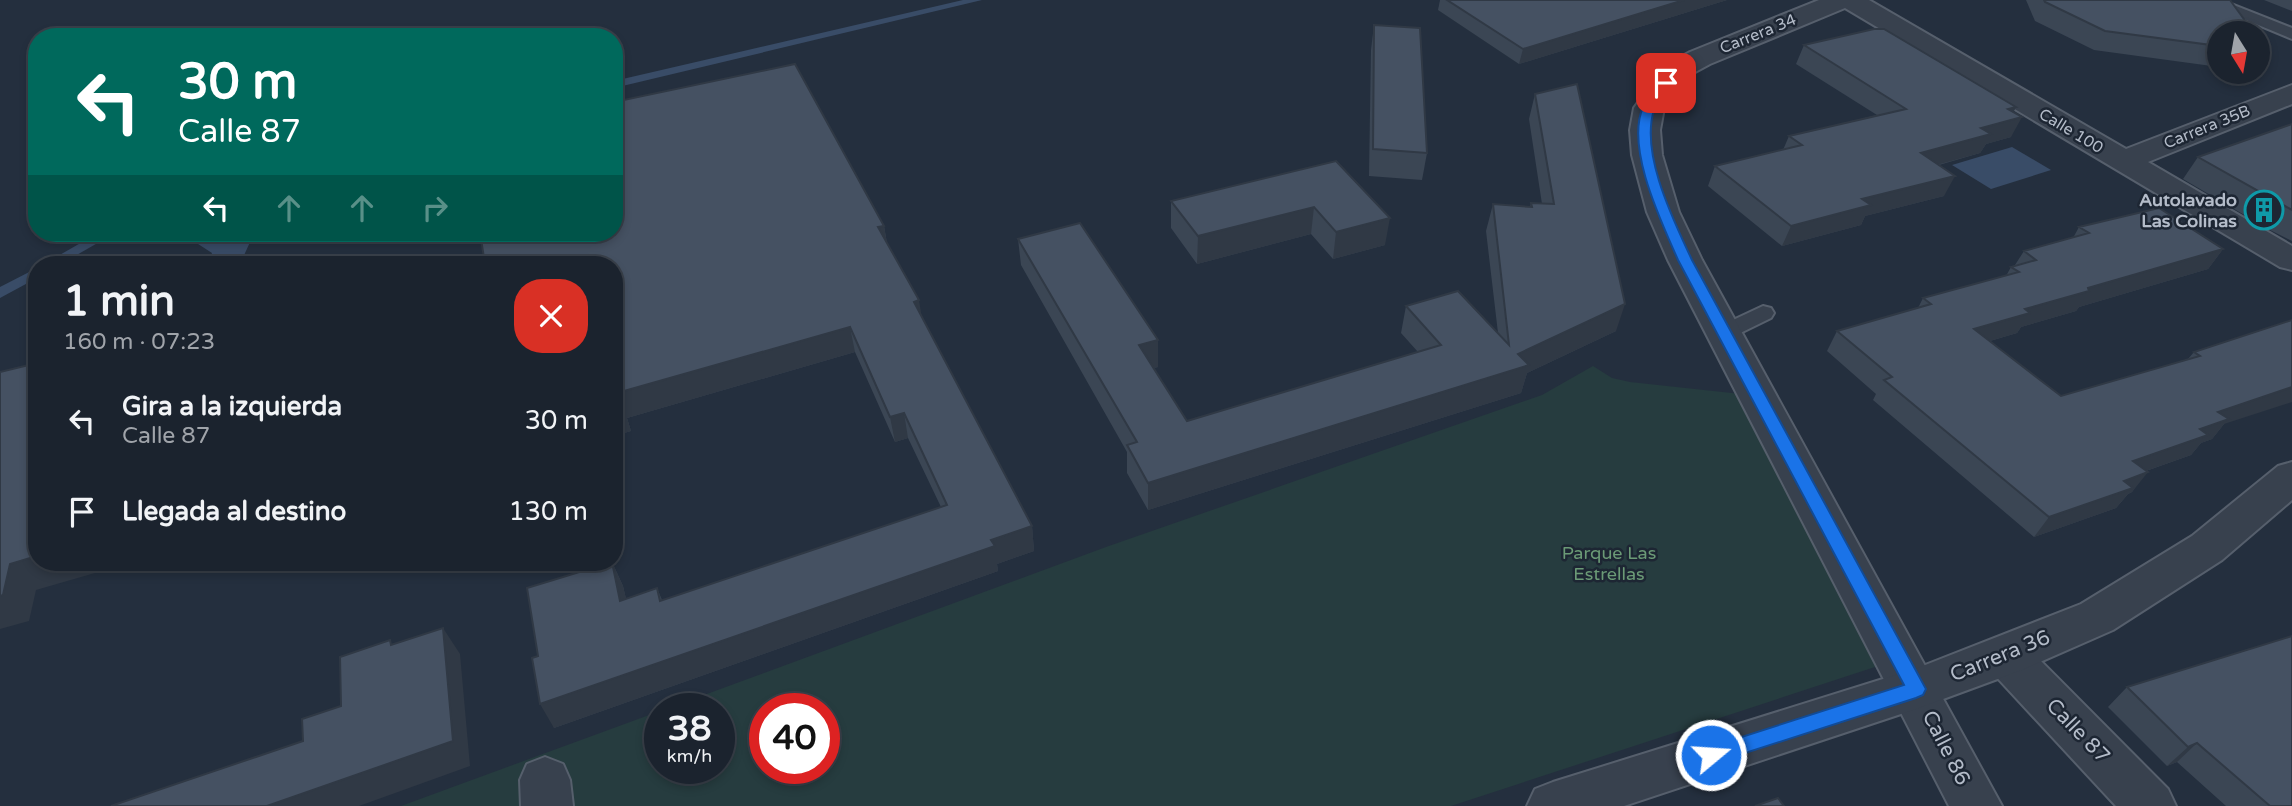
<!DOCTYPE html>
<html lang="es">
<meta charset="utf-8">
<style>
:root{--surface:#1b232e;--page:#282f3a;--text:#f1f3f6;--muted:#a0a4aa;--line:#39404a}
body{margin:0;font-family:"Varela Round",sans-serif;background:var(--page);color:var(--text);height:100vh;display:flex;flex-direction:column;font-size:26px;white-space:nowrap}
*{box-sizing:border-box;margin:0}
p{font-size:23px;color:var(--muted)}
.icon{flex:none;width:38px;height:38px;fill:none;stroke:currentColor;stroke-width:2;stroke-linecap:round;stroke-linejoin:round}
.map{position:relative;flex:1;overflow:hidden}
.side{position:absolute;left:28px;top:256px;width:595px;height:315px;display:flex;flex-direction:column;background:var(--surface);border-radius:28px;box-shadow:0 4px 10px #0003,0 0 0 2px var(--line)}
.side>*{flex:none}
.hud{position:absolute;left:28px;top:28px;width:595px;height:214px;border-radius:28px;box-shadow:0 4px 10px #0003,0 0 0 2px var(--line);background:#00695c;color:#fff;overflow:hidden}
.needle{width:46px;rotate:169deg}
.buttons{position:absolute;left:2207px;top:21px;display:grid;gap:14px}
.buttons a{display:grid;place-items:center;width:63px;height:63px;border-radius:50%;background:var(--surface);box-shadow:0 4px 10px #0003,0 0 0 2px var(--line);font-size:35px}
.speed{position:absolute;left:644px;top:693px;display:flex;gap:14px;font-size:35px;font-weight:700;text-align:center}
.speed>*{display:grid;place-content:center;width:91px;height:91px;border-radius:50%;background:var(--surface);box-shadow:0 4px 10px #0003,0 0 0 2px var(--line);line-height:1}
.speed small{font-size:18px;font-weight:400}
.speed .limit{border:10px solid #d22;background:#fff;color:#111}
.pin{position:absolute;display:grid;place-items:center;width:60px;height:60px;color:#fff;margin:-30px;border-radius:14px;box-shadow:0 4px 10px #0006}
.me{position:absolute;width:77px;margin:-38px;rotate:72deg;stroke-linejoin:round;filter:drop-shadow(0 0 5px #0008)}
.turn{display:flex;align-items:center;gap:24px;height:147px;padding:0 35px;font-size:32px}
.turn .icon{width:91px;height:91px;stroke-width:2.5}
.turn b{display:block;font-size:49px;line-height:60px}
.lanes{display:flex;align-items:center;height:66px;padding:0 35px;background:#0003;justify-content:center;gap:35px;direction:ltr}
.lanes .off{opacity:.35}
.round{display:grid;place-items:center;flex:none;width:74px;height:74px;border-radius:28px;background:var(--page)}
.head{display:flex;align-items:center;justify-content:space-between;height:119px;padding:0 35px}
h1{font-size:42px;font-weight:700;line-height:52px}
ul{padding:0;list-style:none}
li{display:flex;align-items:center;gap:21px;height:91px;padding:0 35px}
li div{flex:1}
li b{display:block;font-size:26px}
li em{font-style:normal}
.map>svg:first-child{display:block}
.green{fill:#263c3f;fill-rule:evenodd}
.water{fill:#394c67}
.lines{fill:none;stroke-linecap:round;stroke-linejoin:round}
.stream{fill:#394c67;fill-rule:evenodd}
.service-casing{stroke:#565f6c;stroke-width:4}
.minor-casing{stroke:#565f6c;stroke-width:4}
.tertiary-casing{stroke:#565f6c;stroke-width:4}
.service{fill:#38414e;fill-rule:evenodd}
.minor{fill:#38414e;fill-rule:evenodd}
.tertiary{fill:#38414e;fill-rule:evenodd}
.wall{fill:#3b4654}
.shaded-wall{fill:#303945}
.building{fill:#455162;stroke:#303945;stroke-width:2}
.route{fill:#1a73e8;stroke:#114b97;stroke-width:2}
.labels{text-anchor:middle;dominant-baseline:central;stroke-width:5;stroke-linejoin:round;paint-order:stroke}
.far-street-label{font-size:16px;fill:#b4bcc9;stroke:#1d2633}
.poi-label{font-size:18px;font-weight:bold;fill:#b4bcc9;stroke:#1d2633;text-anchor:end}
.park-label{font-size:18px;fill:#6b9a76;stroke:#1d2633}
.near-street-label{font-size:21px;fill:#b4bcc9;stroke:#1d2633}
</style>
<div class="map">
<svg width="2292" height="806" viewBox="0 0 2292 806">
<rect width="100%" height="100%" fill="#242f3e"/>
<path class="green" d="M1593,366L1612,378L1630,382L1741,394L1878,666L1451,806H401L660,711V768H719V709H666L1106,547L1542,395ZM765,709H824V768H765Z"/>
<g class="water">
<polygon points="2012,147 2051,170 1991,189 1952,165"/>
<polygon points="212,233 240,233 251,240 240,264 208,264 212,253 195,242"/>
</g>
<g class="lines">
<g class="stream">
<polygon points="963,0 982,0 614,88 614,81"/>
<polygon points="98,233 115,233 61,264 44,264"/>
<polygon points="37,268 37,278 0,298 0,287"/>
</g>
<defs>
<g id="service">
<polygon points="2198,0 2221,0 2292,28 2292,39"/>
<polygon points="1763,306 1771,308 1774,313 1771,318 1724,341 1716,338 1712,333 1716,328"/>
</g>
<g id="minor">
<polygon points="1819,0 1869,0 2126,149 2292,85 2292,104 2148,162 2292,246 2292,270 2280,267 1845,8 1710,64 1686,77 1670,97 1664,108 1660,130 1662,155 1679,212 1702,260 2002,806 1949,806 1668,260 1647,212 1632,155 1630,130 1634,108 1666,65 1690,52"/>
<polygon points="2006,637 2022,642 2168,789 2176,806 2116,806 1990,670 1983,656 1990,642"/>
<polygon points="545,757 563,764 570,780 573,806 521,806 520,780 527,764"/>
</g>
<polygon id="tertiary" points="2292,462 2292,500 2222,560 2113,630 2022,670 1916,709 1624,806 1527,806 1535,789 1553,782 1915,669 2081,604 2192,536 2278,466"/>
</defs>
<use href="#service" class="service-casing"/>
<use href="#minor" class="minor-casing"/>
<use href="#tertiary" class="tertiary-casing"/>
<use href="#service" class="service"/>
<use href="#minor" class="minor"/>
<use href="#tertiary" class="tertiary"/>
</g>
<g class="wall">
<polygon points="1440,0 1727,0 1519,64 1438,10"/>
<polygon points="2026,0 2230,0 2219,33 2219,67 2094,50 2035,21"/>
<polygon points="2264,0 2292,0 2292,11"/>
<polygon points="1374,25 1427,153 1422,180 1369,176 1371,50"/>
<polygon points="2258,38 2268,53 2258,68"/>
<polygon points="1804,45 2016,107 2013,112 2011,137 1986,144 1980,153 1939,165 1944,196 1865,216 1861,225 1782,246 1708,186 1715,166 1783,150 1789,136 1877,115 1796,64"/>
<polygon points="1535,94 1616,331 1527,373 1521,393 1148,510 1127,473 1127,452 1021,265 1018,239 1158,340 1158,367 1154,368 1187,421 1418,352 1401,333 1406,306 1498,333 1486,231 1493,204 1530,207 1531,203 1542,204 1529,119"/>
<polygon points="2292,124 2292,241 2270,230 2183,179 2198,157"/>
<polygon points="1336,161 1385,245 1333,259 1311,234 1197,264 1171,228 1171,201"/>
<polygon points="884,226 887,243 922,318 1032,526 1034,551 997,564 998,571 554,728 538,656 612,562 623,586 626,599 657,588 662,600 941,507 908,438 895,442 855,352 627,418 631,431 614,436 614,264"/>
<polygon points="2079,227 2223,249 2208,269 2079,307 2076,311 2021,327 2017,333 1990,341 2061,396 2188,359 2194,352 2292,320 2224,424 2212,439 2201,443 2191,455 2146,471 2132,492 2128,494 2116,508 2034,537 1873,400 1876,394 1827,351 1837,331 1918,308 1923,298 2006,276 2011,267 2015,265 2024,251 2073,238"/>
<polygon points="2127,687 2292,806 2226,806 2177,762 2167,766 2108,707"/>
</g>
<g class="shaded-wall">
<polygon points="1684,0 1727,0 1519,64 1523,49"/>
<polygon points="2016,107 2009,121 2022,117 2011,137 1986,144 1980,153 1911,172 1921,153 1981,128 2008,109"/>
<polygon points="1955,176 1944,196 1865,216 1861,225 1782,246 1791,226 1862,199"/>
<polygon points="1314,207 1311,234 1197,264 1198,236"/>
<polygon points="1390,218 1385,245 1333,259 1336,232"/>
<polygon points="884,226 888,250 878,227"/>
<polygon points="2223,249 2208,269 2079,307 2076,311 2021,327 2017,333 1962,349 1974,329 2025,309 2088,288"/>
<polygon points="919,300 923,325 914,302"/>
<polygon points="1625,304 1616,331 1527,373 1521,393 1148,510 1148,483 1518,354"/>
<polygon points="850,327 855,352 627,418 631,431 614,436 614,408 617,393"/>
<polygon points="1158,340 1158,367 1139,372 1139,345"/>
<polygon points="2292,387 2292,402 2224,424 2212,439 2201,443 2191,455 2117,481 2133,461 2200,429 2218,412"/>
<polygon points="904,413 908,438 895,442 890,417"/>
<polygon points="2148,472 2132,492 2128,494 2116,508 2034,537 2049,517 2124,481"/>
<polygon points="1032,526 1034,551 997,564 998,571 554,728 540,704"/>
<polygon points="37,556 37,562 133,562 36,590 29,621 0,629 0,596 10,564"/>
<polygon points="612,562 623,586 632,625 620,601"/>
<polygon points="443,628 460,654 470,766 359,806 267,806"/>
<polygon points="2197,743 2177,762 2167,766 2188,747"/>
</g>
<g class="building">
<polygon points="1447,0 1684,0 1523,49"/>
<polygon points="2044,0 2230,0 2254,33 2219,33 2219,46 2105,31 2045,2"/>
<polygon points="1374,25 1420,28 1427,153 1373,149"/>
<polygon points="1874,29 1884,29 2016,107 2008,109 2022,117 1981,128 1991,134 1921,153 1955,176 1862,199 1871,205 1791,226 1715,166 1802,145 1789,136 1906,109 1804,45"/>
<polygon points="2258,38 2268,53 2258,51"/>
<polygon points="795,64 884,226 878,227 919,300 914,302 1032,526 991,540 995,546 540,704 532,658 538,656 527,588 612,562 620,601 657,588 660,601 947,505 904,413 890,417 850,327 617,393 620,406 614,408 614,264 485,264 480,233 614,233 614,102"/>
<polygon points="1577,84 1625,304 1518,354 1529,365 1148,483 1127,445 1137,442 1018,239 1080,223 1158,340 1139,345 1187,421 1441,345 1406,306 1458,291 1509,345 1493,204 1532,207 1531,203 1554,204 1535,94"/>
<polygon points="2292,124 2292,210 2198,157"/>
<polygon points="1336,161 1390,218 1336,232 1314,207 1198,236 1171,201"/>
<polygon points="2159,208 2223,249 2088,288 2089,291 2025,309 2030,313 1974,329 2061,396 2200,356 2194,352 2292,320 2292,387 2218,412 2229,419 2200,429 2208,435 2133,461 2148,472 2124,481 2133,488 2049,517 1884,380 1892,377 1837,331 1931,304 1923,298 2019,272 2011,267 2036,260 2024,251 2089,233 2079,227"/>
<polygon points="37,363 37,556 10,564 3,595 0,596 0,372"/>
<polygon points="443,628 453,741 267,806 111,806 303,741 302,719 341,706 340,657 390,640 391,645"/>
<polygon points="2292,636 2292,806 2270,806 2197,743 2188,747 2127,687"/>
<polygon points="1778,798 1784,806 1755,806"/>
</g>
<path class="route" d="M1666,79L1672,83C1666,91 1657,101 1654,110C1640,154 1674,221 1692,260L1926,689L1923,695L1916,698L1711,764L1704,762L1701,755L1704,749L1904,685L1678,260C1662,223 1625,148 1643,107C1648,98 1656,89 1662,80Z"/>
<defs>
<symbol id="building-ring" viewBox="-11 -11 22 22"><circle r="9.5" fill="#1d2633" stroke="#0f9aa8" stroke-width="1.5"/><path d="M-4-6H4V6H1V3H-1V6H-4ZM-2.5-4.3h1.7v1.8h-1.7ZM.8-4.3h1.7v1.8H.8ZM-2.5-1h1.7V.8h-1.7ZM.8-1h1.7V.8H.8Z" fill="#0f9aa8"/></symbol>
</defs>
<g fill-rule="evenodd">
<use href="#building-ring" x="2242" y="188" width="44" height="44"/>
</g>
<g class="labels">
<g class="far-street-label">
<text transform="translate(1758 34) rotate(-22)">Carrera 34</text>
<text transform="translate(2207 127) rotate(-22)">Carrera 35B</text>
<text transform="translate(2071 131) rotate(31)">Calle 100</text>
</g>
<g class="poi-label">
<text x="2237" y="200">Autolavado<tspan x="2237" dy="21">Las Colinas</tspan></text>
</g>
<g class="park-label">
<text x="1609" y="553">Parque Las<tspan x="1609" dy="21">Estrellas</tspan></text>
</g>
<g class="near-street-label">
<text transform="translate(2000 656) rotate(-22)">Carrera 36</text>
<text transform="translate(2078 731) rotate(46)">Calle 87</text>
<text transform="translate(1946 748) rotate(63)">Calle 86</text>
</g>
</g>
</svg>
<div class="buttons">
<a><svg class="needle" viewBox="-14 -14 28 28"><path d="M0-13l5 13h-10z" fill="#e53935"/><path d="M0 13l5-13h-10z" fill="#a0a4aa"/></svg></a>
</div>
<div class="speed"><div>38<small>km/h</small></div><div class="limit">40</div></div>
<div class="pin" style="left:1666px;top:83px;background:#d93025"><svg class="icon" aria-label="arrive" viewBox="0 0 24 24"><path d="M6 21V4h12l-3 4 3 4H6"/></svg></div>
<svg class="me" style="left:1711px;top:755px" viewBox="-20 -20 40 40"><circle r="17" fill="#1a73e8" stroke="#fff" stroke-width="3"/><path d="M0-11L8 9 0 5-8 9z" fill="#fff"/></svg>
<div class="hud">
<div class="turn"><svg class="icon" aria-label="left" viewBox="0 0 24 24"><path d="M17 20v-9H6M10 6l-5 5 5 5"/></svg><div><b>30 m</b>Calle 87</div></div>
<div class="lanes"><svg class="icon" aria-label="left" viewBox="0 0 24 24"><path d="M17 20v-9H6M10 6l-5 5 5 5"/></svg><svg class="icon off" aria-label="ahead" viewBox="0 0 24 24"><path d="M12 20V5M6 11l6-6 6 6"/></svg><svg class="icon off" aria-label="ahead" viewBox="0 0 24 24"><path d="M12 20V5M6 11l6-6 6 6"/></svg><svg class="icon off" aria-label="right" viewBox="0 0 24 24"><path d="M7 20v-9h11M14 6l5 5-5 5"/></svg></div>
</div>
<section class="side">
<div class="head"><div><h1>1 min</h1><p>160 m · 07:23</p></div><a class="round" style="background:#d93025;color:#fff"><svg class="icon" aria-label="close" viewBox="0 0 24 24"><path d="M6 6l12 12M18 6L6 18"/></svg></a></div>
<ul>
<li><svg class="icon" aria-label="left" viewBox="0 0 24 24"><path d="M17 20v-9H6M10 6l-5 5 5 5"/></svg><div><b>Gira a la izquierda</b><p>Calle 87</p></div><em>30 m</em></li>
<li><svg class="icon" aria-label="arrive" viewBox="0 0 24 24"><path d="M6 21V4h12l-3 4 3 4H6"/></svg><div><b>Llegada al destino</b></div><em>130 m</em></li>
</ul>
</section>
</div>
